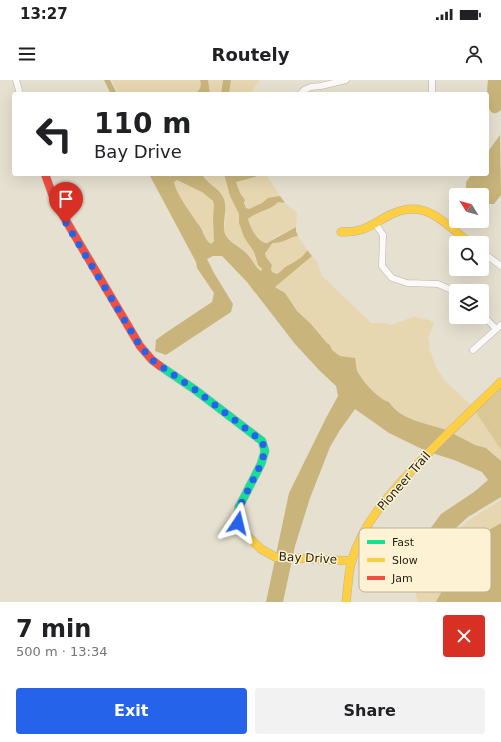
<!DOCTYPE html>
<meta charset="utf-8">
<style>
:root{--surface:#fff;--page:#f2f2f2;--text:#202124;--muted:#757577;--accent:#2563eb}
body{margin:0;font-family:"DejaVu Sans",sans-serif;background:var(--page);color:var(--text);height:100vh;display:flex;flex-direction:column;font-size:15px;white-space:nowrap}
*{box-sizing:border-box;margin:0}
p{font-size:13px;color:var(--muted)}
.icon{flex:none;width:22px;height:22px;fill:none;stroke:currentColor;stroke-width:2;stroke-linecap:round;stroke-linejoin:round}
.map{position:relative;height:522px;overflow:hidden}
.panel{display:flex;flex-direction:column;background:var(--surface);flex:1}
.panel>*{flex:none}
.hud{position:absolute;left:12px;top:12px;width:477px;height:84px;border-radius:4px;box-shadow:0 4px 16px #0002;background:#fff;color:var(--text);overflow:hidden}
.needle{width:26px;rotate:307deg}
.tools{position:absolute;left:449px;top:108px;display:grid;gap:8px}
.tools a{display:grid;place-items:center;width:40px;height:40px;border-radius:4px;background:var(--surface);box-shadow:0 4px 16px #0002;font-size:20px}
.pin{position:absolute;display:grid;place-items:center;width:34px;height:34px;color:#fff;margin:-41px -17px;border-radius:50% 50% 50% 0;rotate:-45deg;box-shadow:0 0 4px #0007}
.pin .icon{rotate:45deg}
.me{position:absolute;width:44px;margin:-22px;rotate:10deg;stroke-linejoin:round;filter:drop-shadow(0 0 3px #0008)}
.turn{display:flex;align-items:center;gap:14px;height:84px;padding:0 16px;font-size:18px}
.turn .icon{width:52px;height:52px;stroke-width:2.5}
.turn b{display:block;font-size:28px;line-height:34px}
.round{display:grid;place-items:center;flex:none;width:42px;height:42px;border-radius:4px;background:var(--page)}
.overview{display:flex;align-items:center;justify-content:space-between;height:68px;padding:0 16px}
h1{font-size:24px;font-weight:800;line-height:30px}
.button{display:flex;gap:8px;margin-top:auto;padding:8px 16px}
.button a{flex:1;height:46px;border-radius:4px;background:var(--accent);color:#fff;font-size:16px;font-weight:800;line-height:46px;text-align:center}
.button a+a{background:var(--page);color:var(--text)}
.status{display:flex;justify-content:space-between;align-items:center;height:28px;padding:0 20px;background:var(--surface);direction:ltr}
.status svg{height:11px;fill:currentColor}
header{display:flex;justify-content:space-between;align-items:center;height:52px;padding:0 16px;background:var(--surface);font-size:18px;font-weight:800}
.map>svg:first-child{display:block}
.green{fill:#e6d7b1}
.forest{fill:#dac897}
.water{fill:#c9b57b;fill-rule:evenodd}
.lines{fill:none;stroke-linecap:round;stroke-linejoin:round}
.canal{stroke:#c9b57b;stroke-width:5.5}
.street-casing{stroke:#b9b4a8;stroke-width:7}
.fast-casing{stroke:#b9b4a8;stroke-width:9}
.slow-casing{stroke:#b9b4a8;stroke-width:9}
.jam-casing{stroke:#b9b4a8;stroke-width:9}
.street{stroke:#fbfaf8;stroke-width:6}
.fast{stroke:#16e098;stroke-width:8}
.slow{stroke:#ffcf43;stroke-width:8}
.jam{stroke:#f24e42;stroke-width:8}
.route{stroke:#2563eb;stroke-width:7;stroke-dasharray:0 12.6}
.labels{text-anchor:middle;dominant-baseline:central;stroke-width:3;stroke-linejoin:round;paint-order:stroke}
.street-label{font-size:12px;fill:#221e13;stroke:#fdf2d4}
.key{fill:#fdf2d4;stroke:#bbb29a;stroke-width:1}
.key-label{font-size:11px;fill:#221e13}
</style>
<div class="status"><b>13:27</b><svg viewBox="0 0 49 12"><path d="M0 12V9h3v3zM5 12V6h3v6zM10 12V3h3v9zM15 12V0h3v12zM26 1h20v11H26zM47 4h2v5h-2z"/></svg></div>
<header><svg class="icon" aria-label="menu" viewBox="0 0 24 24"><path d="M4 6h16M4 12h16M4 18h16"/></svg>Routely<svg class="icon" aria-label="person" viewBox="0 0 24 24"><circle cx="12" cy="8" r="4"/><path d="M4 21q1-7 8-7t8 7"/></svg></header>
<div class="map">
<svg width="501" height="522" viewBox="0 0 501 522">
<rect width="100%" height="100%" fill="#e6e0d0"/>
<g class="green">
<path d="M112,0H200C202,6 200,10 195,14H118Z"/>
<polygon points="208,0 223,0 221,14 210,14"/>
<polygon points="231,0 260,0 250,14 229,14"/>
<polygon points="202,94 224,94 230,116 239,134 240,146 246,159 254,172 255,178 262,191 259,190 242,169 233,163 227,157 224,151 226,134 215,107 206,100"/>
<polygon points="258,94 266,94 280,116 266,120 262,123 249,129 245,126 245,120 240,113 236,102 255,97"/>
<path d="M177,100C186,103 211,114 214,123C215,128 213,134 213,139C213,146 214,154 214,161L211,164C203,158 204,150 198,145C192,135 175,112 174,102Z"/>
<path d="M278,122L285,123L297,133L296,147L273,158L271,161L264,163C257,159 250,147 248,139C257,131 270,131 278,122Z"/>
<path d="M291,156H298L307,170C303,178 294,182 287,186C283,188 281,192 277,194L272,192L271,189L272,185L266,177L265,173C269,170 269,166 273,163H280Z"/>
<path d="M312,176L317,181L322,196L371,243H385L391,245L413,237L429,240L434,243L428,258L430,265L429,268L436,287L444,300L472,326L446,350C427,343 401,341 389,322C377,319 357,296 356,283L350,277H346L340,276L332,270L330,265L327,263L314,247L297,231L285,213L275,206Z"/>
<polygon points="475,331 501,370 501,381 486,368 475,365 452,353"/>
<polygon points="501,420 501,522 418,522 416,515 415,494 439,467 469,440"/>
</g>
<polygon class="forest" points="501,306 501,370 475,331"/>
<g class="water">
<path d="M200,0H208L210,14H195C200,10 202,6 200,0Z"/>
<polygon points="223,0 231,0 229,14 221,14"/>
<path d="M488,0H501V30C484,44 487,7 488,0Z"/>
<polygon points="500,55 501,115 494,124 485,124 482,122 482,115 474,115 466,108 466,102 472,94 487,94 487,73"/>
<path d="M149,94H168L170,97L172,94H202C207,104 218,107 223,117C228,128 223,138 224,150C226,162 240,166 247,174C252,179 255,187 261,191L262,189L258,185L254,172L244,157L239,143V134L230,116L224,94H258L255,97L236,102L240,113L245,120L244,123L246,128L249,129L262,123L268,118L280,116L285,123L278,122C270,131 257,131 248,139C250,147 258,163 267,163L296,147V151L298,156C289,157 282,164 273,163C269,166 269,170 265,173L266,177L272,185L271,189L272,192L277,194C281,192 283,188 287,186C294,182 303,178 307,170L312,176L275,207L285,213L297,231L311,244L327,263L330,265L332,270L340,276L355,278C356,282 356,286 357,290C362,301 378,319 389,322C401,341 427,343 446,350L426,371L389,353L355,329L340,350L330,367L310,418L295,466L283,522H266L289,413L326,338L338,316L336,306L319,290L295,264L247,202L222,176H213L207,179L214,193L233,224L231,232L166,275L155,271L156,260L164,254L212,222L214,213L197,188L196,182ZM177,100L202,112L213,121L214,125L213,139L214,161L211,164C203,159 204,150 198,144C192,135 175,112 174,102Z"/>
<polygon points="452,353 475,365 486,368 501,381 501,417 468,437 437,465 413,493 413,506 408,505 406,491 419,464 441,434 474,412 488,400 482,392 454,380 432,373"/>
<polygon points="501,443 501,522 436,522 443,509 489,450"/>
</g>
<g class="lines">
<polyline class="canal" points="107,0 114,14"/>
<defs>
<g id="street">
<polyline points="16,0 20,14"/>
<polyline points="432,0 432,14"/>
<polyline points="300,14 304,10 311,7 321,6 346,0"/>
<polyline points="375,143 383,155 382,186 392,198 407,203 438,204 456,212"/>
<polyline points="482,172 501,186"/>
<polyline points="482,234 496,249"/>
<polyline points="473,270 501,245"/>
</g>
<polyline id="fast" points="160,286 194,309 262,361 265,371 261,384 239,427 238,443 239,445"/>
<g id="slow">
<path d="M341,152C362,152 367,148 384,138C423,115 440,140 470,163"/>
<polyline points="239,445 244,453 261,469 275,477 352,481"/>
<path d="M346,522C348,508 348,493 352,480C362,445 388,416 412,390C441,359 471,331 501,302"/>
</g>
<polyline id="jam" points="45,94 55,122 140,266 152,280 160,286"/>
</defs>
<use href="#street" class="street-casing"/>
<use href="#fast" class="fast-casing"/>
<use href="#slow" class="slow-casing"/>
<use href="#jam" class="jam-casing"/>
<use href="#street" class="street"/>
<use href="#fast" class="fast"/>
<use href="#slow" class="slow"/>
<use href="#jam" class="jam"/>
</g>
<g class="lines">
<polyline class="route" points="66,143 140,266 152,280 194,309 262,361 265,371 261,384 239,428 238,443"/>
</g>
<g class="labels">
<g class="street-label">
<text transform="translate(404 401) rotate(-49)">Pioneer Trail</text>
<text transform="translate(308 478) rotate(3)">Bay Drive</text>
</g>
</g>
<rect x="359" y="448" width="132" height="64" rx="6" class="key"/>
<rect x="367" y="460" width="18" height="4" fill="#16e098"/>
<rect x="367" y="478" width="18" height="4" fill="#ffcf43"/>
<rect x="367" y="496" width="18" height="4" fill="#f24e42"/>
<g class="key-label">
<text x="392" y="466">Fast</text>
<text x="392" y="484">Slow</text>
<text x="392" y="502">Jam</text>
</g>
</svg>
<div class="tools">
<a><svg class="needle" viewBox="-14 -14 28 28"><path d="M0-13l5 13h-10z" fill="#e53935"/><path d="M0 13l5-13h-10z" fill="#757577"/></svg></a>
<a><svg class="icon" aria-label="search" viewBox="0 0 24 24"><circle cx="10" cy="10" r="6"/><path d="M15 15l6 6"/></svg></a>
<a><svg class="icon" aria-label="layers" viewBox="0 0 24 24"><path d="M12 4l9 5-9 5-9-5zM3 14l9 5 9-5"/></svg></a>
</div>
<div class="pin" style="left:66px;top:143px;background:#d93025"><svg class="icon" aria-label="arrive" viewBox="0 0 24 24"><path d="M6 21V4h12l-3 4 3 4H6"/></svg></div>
<svg class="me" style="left:238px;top:443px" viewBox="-20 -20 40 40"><path d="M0-17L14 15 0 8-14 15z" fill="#2563eb" stroke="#fff" stroke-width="4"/></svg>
<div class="hud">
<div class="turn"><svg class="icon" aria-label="left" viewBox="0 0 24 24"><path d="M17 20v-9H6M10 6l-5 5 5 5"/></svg><div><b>110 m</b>Bay Drive</div></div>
</div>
</div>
<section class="panel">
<div class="overview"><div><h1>7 min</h1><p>500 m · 13:34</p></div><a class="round" style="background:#d93025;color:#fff"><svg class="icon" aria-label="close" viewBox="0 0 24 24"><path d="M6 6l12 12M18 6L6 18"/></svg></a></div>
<div class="button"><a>Exit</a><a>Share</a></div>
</section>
